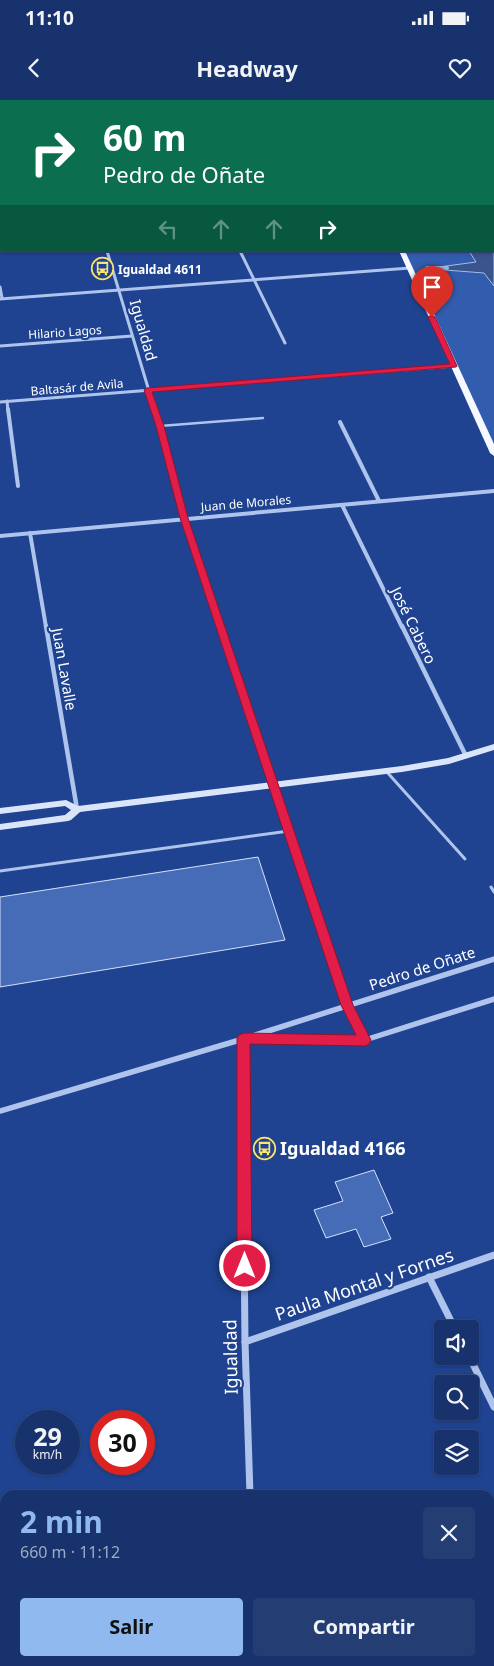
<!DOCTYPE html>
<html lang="es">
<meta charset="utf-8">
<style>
:root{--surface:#17326c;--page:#243e74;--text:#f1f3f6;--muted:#9eaac2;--line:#364d7f;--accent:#90b9f0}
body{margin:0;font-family:"Noto Sans",sans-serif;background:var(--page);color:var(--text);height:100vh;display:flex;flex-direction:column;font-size:19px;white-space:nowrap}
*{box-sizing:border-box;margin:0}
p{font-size:16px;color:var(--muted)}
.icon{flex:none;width:28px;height:28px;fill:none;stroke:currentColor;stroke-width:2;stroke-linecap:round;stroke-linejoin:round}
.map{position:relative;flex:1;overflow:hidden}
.sheet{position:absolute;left:0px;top:1390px;width:495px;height:176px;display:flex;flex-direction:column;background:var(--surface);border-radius:15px 15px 0 0;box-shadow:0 1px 4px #0004,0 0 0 1px var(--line)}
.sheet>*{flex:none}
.banner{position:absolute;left:0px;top:0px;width:495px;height:152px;box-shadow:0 1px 4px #0004,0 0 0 1px var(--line);background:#0b6e4f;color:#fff;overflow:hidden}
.buttons{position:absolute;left:434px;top:1220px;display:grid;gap:10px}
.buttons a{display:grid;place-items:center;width:45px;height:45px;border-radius:5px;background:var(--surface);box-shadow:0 1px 4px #0004,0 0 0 1px var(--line);font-size:25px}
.speed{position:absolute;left:15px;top:1310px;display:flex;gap:10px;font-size:25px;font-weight:700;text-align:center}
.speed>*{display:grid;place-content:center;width:65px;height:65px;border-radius:50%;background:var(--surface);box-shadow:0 1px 4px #0004,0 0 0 1px var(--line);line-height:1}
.speed small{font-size:12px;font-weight:400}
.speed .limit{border:8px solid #d22;background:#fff;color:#111}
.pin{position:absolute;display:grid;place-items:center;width:42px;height:42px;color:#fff;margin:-51px -21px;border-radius:50% 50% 50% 0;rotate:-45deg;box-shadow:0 0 5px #0007}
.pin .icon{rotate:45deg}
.me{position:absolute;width:55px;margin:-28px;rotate:0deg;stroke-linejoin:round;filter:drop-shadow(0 0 4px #0008)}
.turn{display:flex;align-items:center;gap:18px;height:105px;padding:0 20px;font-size:22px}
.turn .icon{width:65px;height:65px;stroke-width:2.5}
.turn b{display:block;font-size:35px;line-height:42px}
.lanes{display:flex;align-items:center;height:48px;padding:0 20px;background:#0003;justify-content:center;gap:25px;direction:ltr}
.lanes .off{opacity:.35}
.round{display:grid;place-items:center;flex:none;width:52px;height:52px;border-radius:5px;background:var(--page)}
.overview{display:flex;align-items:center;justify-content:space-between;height:85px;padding:0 20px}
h1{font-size:30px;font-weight:700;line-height:38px;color:var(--accent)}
.cta{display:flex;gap:10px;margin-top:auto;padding:10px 20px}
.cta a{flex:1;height:58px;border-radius:5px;background:var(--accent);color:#111;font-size:20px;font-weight:700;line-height:58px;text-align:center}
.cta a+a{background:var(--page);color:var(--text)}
.status{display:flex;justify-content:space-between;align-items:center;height:35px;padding:0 25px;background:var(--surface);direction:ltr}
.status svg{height:14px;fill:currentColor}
header{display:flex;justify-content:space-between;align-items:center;height:65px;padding:0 20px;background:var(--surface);font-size:22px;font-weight:700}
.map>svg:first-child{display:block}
.green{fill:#325cad}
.water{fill:#3a548c;stroke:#a2bdee}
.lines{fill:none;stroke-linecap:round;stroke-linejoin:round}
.stream{stroke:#a2bdee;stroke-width:4}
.building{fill:#476cb7;stroke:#d4e1f9}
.lane-far1{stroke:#afc4ed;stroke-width:2.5}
.lane{stroke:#afc4ed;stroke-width:3}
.street-far4{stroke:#afc4ed;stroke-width:3}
.street-far3{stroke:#afc4ed;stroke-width:4}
.street-far2{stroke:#afc4ed;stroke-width:4.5}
.street-far1{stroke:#afc4ed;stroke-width:5.5}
.street{stroke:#afc4ed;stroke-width:7}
.secondary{fill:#dbe5fa;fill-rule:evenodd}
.primary{fill:#f5f8ff;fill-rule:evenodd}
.route{fill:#e11d48;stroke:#92132f}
.labels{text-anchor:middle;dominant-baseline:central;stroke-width:4.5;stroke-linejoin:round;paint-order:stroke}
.far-poi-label{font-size:12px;font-weight:bold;fill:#fff;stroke:#1f4390;text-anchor:start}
.far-street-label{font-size:12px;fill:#fff;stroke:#1f4390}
.street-label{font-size:15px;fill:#fff;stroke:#1f4390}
.near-poi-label{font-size:18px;font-weight:bold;fill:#fff;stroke:#1f4390;text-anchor:start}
.near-street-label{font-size:18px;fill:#fff;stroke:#1f4390}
</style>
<div class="status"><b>11:10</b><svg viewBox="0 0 49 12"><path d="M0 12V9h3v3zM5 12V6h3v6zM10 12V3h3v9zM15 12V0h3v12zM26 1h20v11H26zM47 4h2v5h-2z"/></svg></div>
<header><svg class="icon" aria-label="back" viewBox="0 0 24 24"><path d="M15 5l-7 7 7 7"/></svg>Headway<svg class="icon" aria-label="heart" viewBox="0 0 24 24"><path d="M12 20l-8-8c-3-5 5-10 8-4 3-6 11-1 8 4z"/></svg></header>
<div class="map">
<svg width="494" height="1566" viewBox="0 0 494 1566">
<rect width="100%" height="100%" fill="#1f4390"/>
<polygon class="green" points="402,151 469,151 476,162 439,167 445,170 484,173 494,186 494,353"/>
<polygon class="water" points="494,135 494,186 484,173 445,170 439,167 476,162 469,151 494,151"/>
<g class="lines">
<polyline class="stream" points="427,168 447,168"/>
</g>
<g class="building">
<polygon points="258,757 285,840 0,887 0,797"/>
<polygon points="374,1070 393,1113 381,1117 391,1139 364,1147 356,1129 326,1138 314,1110 343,1101 335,1082"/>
</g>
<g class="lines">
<polyline class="lane-far1" points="160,326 263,318"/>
<g class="lane">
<polyline points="386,671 465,759"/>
<polyline points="0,771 289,731"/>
<polyline points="491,787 494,792"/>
</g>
<g class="street-far4">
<polyline points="107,151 155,311"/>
<polyline points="240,151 285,243"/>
<polyline points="0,187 2,198"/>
<polyline points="0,199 410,168"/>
<polyline points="0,246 132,236"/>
<polyline points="7,301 8,311"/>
<polyline points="0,302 454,266"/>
</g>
<g class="street-far3">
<polyline points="8,309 18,386"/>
<polyline points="155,309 184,418 221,527"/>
<polyline points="340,322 379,401"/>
<polyline points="342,405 402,527"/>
<polyline points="30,433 46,527"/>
<polyline points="0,436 494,391"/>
</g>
<g class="street-far2">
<polyline points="46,526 77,709"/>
<polyline points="220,526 311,799"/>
<polyline points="402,526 466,656"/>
</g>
<g class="street-far1">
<polyline points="311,797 347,905 365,940"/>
<polyline points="243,939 244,1139"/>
<polyline points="249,939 365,940 494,899"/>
<polyline points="0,1011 243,939 494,859"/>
</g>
<g class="street">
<polyline points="244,1138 245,1242 250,1395"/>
<polyline points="429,1177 455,1229"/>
<polyline points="245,1242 494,1155"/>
<polyline points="469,1256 494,1307"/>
<polyline points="256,1561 257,1566"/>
</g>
<polygon class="secondary" points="494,644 494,650 449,664 402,672 80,712 71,720 68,721 0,730 0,724 65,715 71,710 65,706 0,714 0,708 66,700 78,706 402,666 448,658"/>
<g class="primary">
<polygon points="259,0 265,0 265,1 260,1"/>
<polygon points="472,0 478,0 479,1 473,1"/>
<polygon points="399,151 405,151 494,344 494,356 490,353"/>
</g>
</g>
<polygon class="route" points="432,215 435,217 457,266 456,267 152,292 164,326 188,418 353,905 371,940 369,944 365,946 250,944 252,1166 250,1171 245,1173 239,1171 237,1166 237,938 239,935 244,933 356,935 341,905 180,418 156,326 144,290 147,288 450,264 428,217"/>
<defs>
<symbol id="bus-ring" viewBox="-11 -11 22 22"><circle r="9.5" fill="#1f4390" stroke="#fbe36f" stroke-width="1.5"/><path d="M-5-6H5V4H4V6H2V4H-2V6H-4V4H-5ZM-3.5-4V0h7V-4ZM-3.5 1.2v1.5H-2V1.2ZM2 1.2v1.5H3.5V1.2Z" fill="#fbe36f"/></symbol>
</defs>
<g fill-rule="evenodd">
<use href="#bus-ring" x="90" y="156" width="25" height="25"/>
<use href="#bus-ring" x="252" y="1036" width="25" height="25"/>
</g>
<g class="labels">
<g class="far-poi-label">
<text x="118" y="169">Igualdad 4611</text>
</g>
<g class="far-street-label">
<text transform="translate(65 232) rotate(-4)">Hilario Lagos</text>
<text transform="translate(77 287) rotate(-5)">Baltasár de Avila</text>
<text transform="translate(246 403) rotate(-5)">Juan de Morales</text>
</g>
<g class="street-label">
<text transform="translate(144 230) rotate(74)">Igualdad</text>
<text transform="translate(414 525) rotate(64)">José Cabero</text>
<text transform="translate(65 569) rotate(80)">Juan Lavalle</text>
<text transform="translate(422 868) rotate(-18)">Pedro de Oñate</text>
</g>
<g class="near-poi-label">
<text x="280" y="1048">Igualdad 4166</text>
</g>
<g class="near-street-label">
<text transform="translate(364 1184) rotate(-19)">Paula Montal y Fornes</text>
<text transform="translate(230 1257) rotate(-91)">Igualdad</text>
</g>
</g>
</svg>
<div class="buttons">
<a><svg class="icon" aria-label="sound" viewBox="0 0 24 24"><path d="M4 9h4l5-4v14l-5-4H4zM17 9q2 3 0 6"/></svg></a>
<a><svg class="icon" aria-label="search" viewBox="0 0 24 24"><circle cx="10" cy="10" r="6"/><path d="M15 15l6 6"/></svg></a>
<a><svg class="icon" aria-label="layers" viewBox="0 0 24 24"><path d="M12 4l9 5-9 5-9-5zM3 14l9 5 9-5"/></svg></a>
</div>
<div class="speed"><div>29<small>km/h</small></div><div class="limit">30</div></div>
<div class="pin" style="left:432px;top:217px;background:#d93025"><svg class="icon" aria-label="arrive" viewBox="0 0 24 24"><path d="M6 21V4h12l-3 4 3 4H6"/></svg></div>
<svg class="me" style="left:245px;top:1166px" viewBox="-20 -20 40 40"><circle r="17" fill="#e11d48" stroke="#fff" stroke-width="3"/><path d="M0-11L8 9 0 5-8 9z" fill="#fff"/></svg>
<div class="banner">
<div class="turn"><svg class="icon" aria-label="right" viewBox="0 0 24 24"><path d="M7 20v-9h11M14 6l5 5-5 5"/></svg><div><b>60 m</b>Pedro de Oñate</div></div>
<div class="lanes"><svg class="icon off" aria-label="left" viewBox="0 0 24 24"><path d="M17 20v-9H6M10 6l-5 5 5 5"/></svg><svg class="icon off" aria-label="ahead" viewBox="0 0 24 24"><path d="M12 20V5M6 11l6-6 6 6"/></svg><svg class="icon off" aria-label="ahead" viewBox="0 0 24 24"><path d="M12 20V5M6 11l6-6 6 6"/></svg><svg class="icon" aria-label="right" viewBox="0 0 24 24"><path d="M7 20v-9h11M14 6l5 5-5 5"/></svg></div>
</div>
<section class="sheet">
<div class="overview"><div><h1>2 min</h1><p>660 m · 11:12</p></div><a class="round"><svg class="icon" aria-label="close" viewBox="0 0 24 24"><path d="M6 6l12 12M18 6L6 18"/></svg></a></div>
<div class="cta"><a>Salir</a><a>Compartir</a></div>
</section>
</div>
